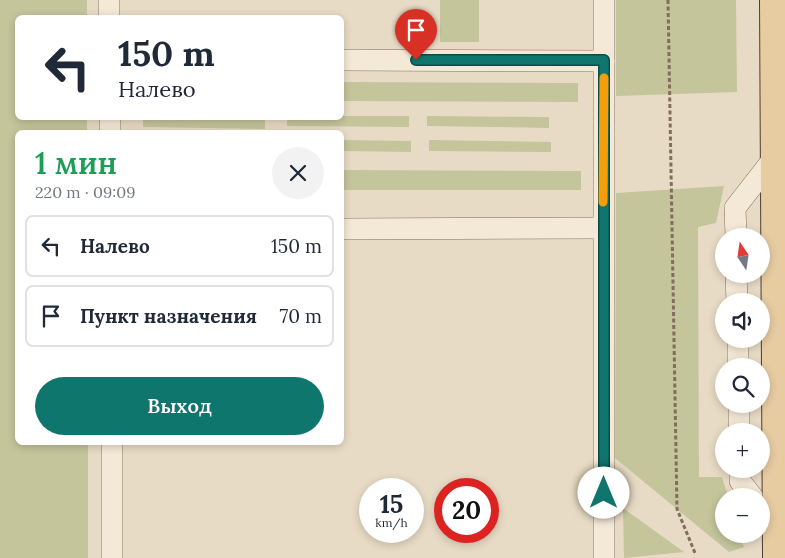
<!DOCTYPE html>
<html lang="ru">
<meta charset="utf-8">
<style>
:root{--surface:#fff;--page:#f2f2f3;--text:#1f2937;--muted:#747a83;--line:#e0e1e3;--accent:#0f766e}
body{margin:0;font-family:Lora,serif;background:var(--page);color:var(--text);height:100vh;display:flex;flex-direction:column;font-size:19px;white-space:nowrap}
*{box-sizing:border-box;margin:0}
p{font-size:16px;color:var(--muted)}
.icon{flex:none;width:28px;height:28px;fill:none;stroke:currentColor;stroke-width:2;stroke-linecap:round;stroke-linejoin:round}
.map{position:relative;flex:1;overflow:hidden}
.side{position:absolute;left:15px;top:130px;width:329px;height:315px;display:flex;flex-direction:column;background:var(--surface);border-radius:8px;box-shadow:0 2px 8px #0003}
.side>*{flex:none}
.banner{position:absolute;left:15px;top:15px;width:329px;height:105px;border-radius:8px;box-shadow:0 2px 8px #0003;background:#fff;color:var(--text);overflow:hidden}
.needle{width:32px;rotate:347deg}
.tools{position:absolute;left:715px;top:228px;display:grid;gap:10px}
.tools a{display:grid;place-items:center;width:55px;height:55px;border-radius:50%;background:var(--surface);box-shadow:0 2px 8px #0003;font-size:25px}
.speed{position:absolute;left:359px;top:478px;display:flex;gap:10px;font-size:25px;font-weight:700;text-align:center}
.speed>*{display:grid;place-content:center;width:65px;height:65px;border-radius:50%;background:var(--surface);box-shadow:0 2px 8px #0003;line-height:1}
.speed small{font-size:12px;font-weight:400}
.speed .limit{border:8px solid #d22;background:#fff;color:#111}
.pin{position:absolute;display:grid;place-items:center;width:42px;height:42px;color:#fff;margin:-51px -21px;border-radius:50% 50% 50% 0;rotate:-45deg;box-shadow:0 0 5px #0007}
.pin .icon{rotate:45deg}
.me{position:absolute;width:55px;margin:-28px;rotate:0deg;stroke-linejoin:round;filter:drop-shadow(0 0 4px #0008)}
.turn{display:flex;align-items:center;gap:18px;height:105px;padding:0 20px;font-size:22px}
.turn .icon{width:65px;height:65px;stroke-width:2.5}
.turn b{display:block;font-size:35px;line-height:42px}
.round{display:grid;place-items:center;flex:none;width:52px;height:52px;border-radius:26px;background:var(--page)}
.summary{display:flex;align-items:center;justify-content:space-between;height:85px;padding:0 20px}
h1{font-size:30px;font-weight:600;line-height:38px;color:#1e9e55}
.cta{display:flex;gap:10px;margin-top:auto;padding:10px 20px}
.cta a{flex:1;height:58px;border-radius:30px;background:var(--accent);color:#fff;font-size:20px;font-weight:600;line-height:58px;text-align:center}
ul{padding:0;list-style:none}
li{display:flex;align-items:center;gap:15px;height:62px;margin:0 10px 8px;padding:0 10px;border:2px solid var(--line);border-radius:8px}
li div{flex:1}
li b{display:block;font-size:19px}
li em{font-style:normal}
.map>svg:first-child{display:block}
.green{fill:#c4c59b}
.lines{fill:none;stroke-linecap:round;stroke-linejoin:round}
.minor-casing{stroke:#816e5d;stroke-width:22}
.major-casing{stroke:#503d31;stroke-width:28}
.path{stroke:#816e5d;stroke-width:3;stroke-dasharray:4 2.5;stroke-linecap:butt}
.minor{stroke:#f4e9d7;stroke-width:21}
.major{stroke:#e7cca2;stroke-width:26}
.route-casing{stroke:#0a4d48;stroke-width:12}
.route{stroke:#0f766e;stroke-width:9}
.slow{stroke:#f59e0b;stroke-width:9}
</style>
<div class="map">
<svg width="785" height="558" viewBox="0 0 785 558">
<rect width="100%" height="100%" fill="#e8dbc5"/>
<g class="green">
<polygon points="0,0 87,0 87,17 18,18 18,118 87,118 87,132 18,132 18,442 88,443 88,558 0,558"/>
<rect x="440" y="0" width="39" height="42"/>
<polygon points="616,0 736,0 737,92 616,96"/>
<polygon points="341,82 578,83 578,102 341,101"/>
<polygon points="341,116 409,116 409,127 287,126 287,118 341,118"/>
<polygon points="427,116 549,117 549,128 427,126"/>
<polygon points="143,118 265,118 265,129 143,127"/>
<polygon points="341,140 411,141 411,152 341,151"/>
<polygon points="429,140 551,142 551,152 429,151"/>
<polygon points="341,170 581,171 581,190 341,190"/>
<polygon points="724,186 716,223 698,227 699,477 722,477 728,496 724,496 724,534 739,534 744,547 729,552 615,458 616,193"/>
<polygon points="623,508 684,552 624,558"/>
</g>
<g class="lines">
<defs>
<g id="minor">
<polyline points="604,0 604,558"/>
<polyline points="109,18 109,0"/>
<polyline points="341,60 604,61"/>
<polyline points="110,118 110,132"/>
<polyline points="341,229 603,228"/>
<polyline points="736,236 735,208 774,158"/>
<polyline points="736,274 737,301"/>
<polyline points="738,339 738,366"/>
<polyline points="739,404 739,431"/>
<polyline points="740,469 740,481 752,496"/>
<polyline points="112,558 112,442"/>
</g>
<polyline id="major" points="773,0 776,558"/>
</defs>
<use href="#minor" class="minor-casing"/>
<use href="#major" class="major-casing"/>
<polyline class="path" points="668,0 677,509 695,553"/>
<use href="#minor" class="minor"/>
<use href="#major" class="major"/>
</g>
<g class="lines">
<defs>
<polyline id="route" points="416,60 604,60 604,493"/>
</defs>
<use href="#route" class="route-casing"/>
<use href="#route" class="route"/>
<polyline class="slow" points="603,202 604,78"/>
</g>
</svg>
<div class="tools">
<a><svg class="needle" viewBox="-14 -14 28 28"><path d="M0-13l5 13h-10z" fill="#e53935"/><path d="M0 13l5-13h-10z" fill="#747a83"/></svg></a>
<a><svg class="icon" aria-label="sound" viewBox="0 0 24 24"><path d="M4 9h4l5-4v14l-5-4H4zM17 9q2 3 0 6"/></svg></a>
<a><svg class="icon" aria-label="search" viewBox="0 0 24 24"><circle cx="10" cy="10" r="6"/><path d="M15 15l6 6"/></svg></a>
<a>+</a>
<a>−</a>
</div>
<div class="speed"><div>15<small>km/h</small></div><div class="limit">20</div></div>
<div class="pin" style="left:416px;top:60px;background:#d93025"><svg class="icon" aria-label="arrive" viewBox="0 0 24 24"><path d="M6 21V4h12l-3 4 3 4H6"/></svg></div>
<svg class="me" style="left:604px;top:493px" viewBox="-20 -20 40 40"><circle r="19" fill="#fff"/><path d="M0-13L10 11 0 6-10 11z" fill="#0f766e"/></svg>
<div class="banner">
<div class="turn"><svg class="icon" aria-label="left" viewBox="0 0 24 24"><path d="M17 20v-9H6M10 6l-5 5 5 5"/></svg><div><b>150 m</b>Налево</div></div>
</div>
<section class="side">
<div class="summary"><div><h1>1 мин</h1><p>220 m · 09:09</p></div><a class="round"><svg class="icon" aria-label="close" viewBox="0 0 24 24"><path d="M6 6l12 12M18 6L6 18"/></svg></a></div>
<ul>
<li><svg class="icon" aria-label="left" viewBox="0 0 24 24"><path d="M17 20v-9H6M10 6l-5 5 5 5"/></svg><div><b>Налево</b></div><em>150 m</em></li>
<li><svg class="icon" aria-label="arrive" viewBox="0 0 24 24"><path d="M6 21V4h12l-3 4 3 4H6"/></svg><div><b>Пункт назначения</b></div><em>70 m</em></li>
</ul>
<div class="cta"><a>Выход</a></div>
</section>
</div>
